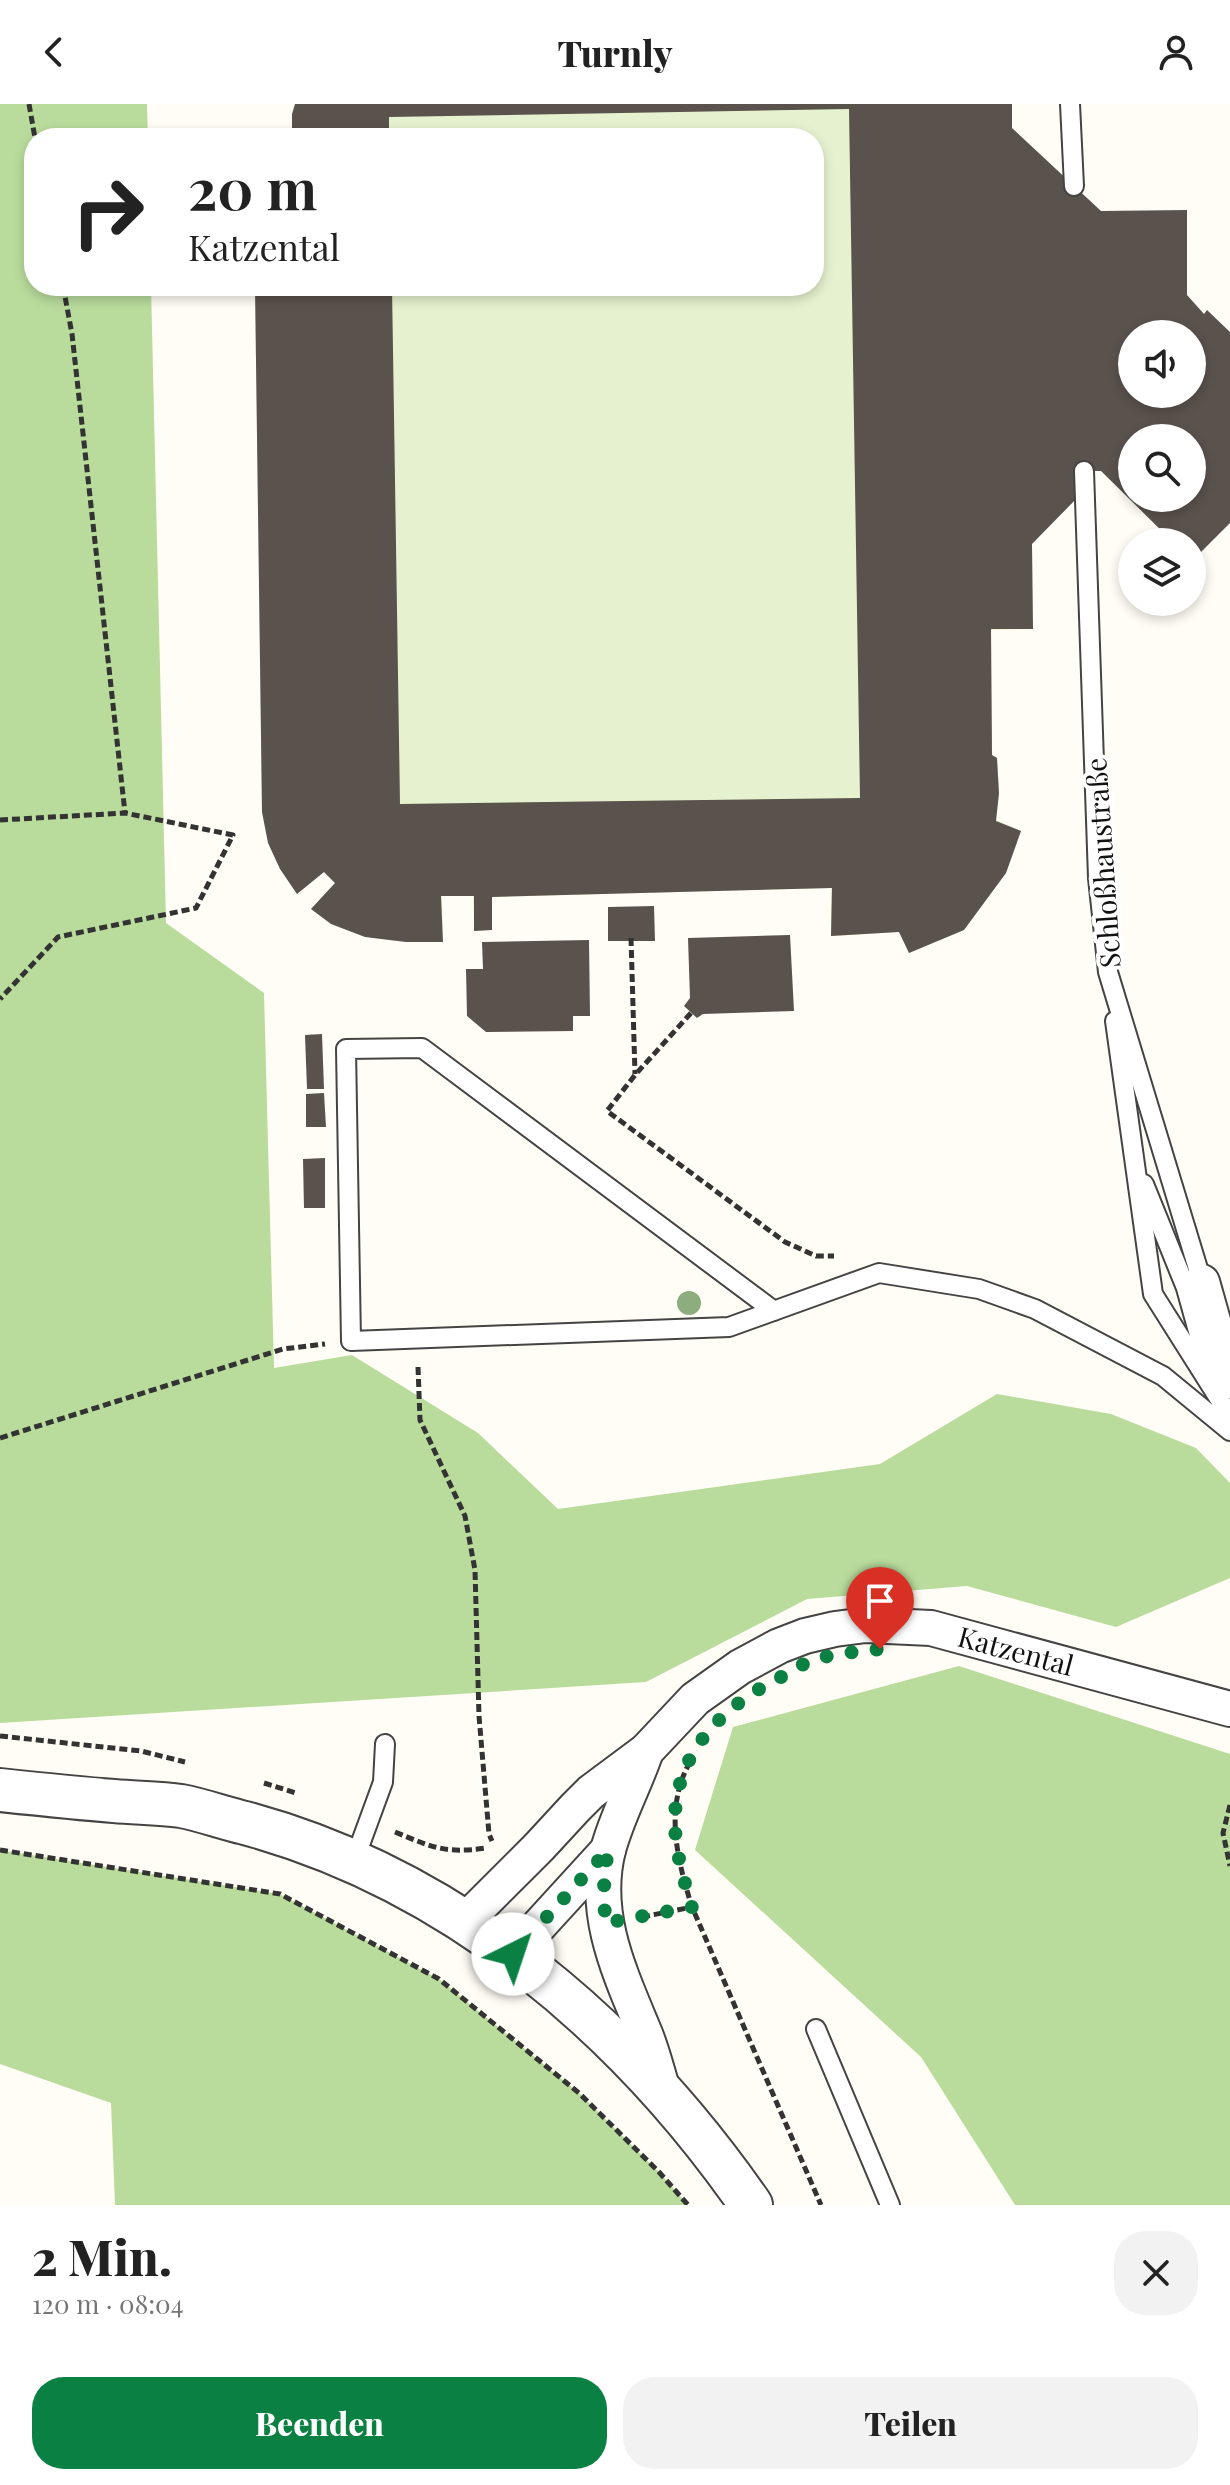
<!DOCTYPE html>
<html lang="de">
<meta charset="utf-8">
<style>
:root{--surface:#fff;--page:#f2f2f2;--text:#222;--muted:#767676;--accent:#0b8043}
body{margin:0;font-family:"Playfair Display",serif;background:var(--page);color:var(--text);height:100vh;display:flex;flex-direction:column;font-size:30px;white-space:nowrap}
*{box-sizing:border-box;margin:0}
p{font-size:26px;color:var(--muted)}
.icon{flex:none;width:44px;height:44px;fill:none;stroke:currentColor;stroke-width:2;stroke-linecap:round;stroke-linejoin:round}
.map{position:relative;height:2101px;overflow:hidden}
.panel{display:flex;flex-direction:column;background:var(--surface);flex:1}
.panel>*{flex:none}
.hud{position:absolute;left:24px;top:24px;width:800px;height:168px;border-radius:32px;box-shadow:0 4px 12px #0003;background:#fff;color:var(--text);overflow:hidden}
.controls{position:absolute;left:1118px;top:216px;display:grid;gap:16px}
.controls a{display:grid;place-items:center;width:88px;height:88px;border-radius:50%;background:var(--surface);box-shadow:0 4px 12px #0003;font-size:40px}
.pin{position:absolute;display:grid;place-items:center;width:68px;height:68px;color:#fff;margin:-82px -34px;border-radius:50% 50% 50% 0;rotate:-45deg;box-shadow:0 0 8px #0007}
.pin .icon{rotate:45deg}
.me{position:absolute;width:88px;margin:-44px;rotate:41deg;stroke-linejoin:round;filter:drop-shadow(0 0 6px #0008)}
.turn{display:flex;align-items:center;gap:28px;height:168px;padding:0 32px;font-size:36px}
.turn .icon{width:104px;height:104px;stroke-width:2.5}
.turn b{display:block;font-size:56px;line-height:68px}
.round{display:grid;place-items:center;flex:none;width:84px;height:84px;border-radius:32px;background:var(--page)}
.summary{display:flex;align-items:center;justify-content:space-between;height:136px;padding:0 32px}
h1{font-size:48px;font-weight:800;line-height:60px}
.cta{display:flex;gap:16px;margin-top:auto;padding:16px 32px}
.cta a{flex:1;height:92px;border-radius:32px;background:var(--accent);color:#fff;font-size:32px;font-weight:800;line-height:92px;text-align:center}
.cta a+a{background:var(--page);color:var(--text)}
header{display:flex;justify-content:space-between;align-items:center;height:104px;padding:0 32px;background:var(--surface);font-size:36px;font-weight:800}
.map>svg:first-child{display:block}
.forest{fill:#b9dc9c}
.pitch{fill:#e6f2cf}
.building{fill:#5a524d;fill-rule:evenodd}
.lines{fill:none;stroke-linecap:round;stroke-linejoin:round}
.service-casing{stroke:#444;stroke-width:22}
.minor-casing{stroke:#444;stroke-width:38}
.tertiary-casing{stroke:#444;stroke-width:46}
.path{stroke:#333;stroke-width:5;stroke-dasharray:8 4;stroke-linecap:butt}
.service{stroke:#fff;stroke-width:18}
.minor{stroke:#fff;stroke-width:34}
.tertiary{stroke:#fff;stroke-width:42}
.tree{fill:#8dad7f}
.route{stroke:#0b8043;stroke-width:14;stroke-dasharray:0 25.2}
.labels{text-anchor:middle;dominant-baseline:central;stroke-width:8;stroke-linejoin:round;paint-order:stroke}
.street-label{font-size:28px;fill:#111;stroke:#fff}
</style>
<header><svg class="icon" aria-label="back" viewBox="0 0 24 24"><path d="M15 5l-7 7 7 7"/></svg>Turnly<svg class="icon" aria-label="person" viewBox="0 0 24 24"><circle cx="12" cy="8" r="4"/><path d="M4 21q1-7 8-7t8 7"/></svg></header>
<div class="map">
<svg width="1230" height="2101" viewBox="0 0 1230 2101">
<rect width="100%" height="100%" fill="#fffdf5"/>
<g class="forest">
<polygon points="0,0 147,0 148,34 34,34 34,182 151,182 166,819 264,889 274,1264 352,1251 478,1329 558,1405 880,1360 997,1290 1111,1310 1196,1344 1230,1379 1230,1474 1116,1523 967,1482 807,1495 646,1578 0,1619"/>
<polygon points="959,1562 1230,1650 1230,2101 1015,2101 921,1953 695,1746 733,1623"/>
<polygon points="0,1746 280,1790 439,1875 579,1989 659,2068 688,2101 115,2101 111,1999 0,1960"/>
</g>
<path class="pitch" d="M295,0H1012V24H985L1032,440L1033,525L991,526L992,651L997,654L999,689L996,716L1021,727L1006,769L964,826L909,849L899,828L831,832V784L492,793V826L474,827L473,792H442L443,838C391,838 353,838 311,805L335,779L324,768L297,790C276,759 269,745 262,708L255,182H814V34H292Z"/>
<g class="building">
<path d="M295,0H1012V24L1101,107L1187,106V191L1204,210L1207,206L1230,228V419L1192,457V438H1173L1101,367H1084L1079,392L1032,440L1033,525H991L992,651L997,654L999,689L996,717L1021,727L1006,769L964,826L909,849L899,828L831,832L832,784L492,793V826L474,827V792H441L443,838H406L365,833L331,820L311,805L335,779L324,768L297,790L280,765L268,739L262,708L255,182H392L400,700L860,694L849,5L389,13V34H292V10ZM1132,230H1192V290H1132ZM1132,334H1192V394H1132Z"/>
<polygon points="654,802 655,837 608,837 608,803"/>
<polygon points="790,831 794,907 703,910 697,914 684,902 690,894 688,834"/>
<polygon points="589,836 590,912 573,912 573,927 486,928 467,912 466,865 483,865 482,838"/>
<polygon points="322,930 324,985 307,985 305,931"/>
<polygon points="324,989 326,1023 306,1023 306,990"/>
<polygon points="325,1054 325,1104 304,1104 303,1055"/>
</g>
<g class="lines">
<defs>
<g id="service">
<polyline points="1070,0 1074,82"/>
<polyline points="1084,367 1098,774 1108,868 1202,1178"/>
<polyline points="1115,917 1153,1190 1230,1312"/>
<polyline points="1144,1080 1186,1184 1209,1267"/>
<polyline points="774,1207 422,944 346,945 351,1237 729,1223 879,1169 979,1185 1035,1205 1163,1272 1230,1327"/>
<polyline points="354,1757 383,1678 385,1640"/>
<polyline points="816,1925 890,2101"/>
</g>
<g id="minor">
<polyline points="1202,1178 1230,1277"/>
<path d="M646,1647C635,1680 617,1712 608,1746C592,1810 619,1867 643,1925C652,1945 657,1968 664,1990"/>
<polyline points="465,1817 539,1743 575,1704 591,1688 646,1647 695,1595 740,1563 779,1542 805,1532 835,1525 866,1521 931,1524 1230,1605"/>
<polyline points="513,1850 608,1746"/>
</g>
<path id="tertiary" d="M0,1686C38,1690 76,1694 114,1697C136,1699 159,1699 181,1702C202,1706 224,1714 245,1719C456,1776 628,1924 751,2101"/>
</defs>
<use href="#service" class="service-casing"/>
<use href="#minor" class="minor-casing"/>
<use href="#tertiary" class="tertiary-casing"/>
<g class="path">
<polyline points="29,0 35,34"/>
<polyline points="63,182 72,230 125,709"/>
<polyline points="0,716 125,709 233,731 196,804 58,833 0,895"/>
<polyline points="631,834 635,970"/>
<polyline points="691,909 635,971 607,1007 785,1138 816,1152 834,1152"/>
<polyline points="418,1263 420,1316 465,1412 475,1466 479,1612 489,1730 492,1737"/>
<polyline points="0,1334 283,1245 325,1240"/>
<polyline points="0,1632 141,1647 185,1658"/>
<path d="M690,1658C664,1704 677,1755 692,1803L821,2101"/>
<polyline points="264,1679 296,1689"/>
<polyline points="1230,1701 1223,1729 1230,1762"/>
<path d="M395,1728C432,1743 445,1750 486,1744"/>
<polyline points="0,1746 280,1790 439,1875 579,1989 659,2068 688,2101"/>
<polyline points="642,1813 692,1803"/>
</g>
<use href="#service" class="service"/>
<use href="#minor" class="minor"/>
<use href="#tertiary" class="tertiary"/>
</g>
<circle class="tree" cx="689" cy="1199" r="12"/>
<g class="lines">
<path class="route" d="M513,1850L608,1746L604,1774L605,1819L692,1803C683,1773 674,1744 675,1712C677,1646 725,1601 781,1573C791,1567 802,1560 813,1556C835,1549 858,1548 880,1545"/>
</g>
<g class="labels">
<g class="street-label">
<text transform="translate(1102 759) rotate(-94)">Schloßhaustraße</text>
<text transform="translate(1016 1546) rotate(15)">Katzental</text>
</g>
</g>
</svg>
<div class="controls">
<a><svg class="icon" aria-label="sound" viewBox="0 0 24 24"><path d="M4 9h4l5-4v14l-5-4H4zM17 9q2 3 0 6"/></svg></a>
<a><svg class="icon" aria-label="search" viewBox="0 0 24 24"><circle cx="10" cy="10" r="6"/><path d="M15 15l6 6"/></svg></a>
<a><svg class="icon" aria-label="layers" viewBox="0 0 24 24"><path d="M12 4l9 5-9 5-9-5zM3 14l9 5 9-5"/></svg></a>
</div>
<div class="pin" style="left:880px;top:1545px;background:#d93025"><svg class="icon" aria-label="arrive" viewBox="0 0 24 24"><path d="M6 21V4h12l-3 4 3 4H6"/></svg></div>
<svg class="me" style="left:513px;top:1850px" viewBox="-20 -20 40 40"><circle r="19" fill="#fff"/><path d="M0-13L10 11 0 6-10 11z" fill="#0b8043"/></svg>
<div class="hud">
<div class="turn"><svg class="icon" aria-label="right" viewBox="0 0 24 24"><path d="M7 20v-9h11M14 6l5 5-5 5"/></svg><div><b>20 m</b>Katzental</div></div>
</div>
</div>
<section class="panel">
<div class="summary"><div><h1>2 Min.</h1><p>120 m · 08:04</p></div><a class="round"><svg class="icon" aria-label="close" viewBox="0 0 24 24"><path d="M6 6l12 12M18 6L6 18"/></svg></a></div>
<div class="cta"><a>Beenden</a><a>Teilen</a></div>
</section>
